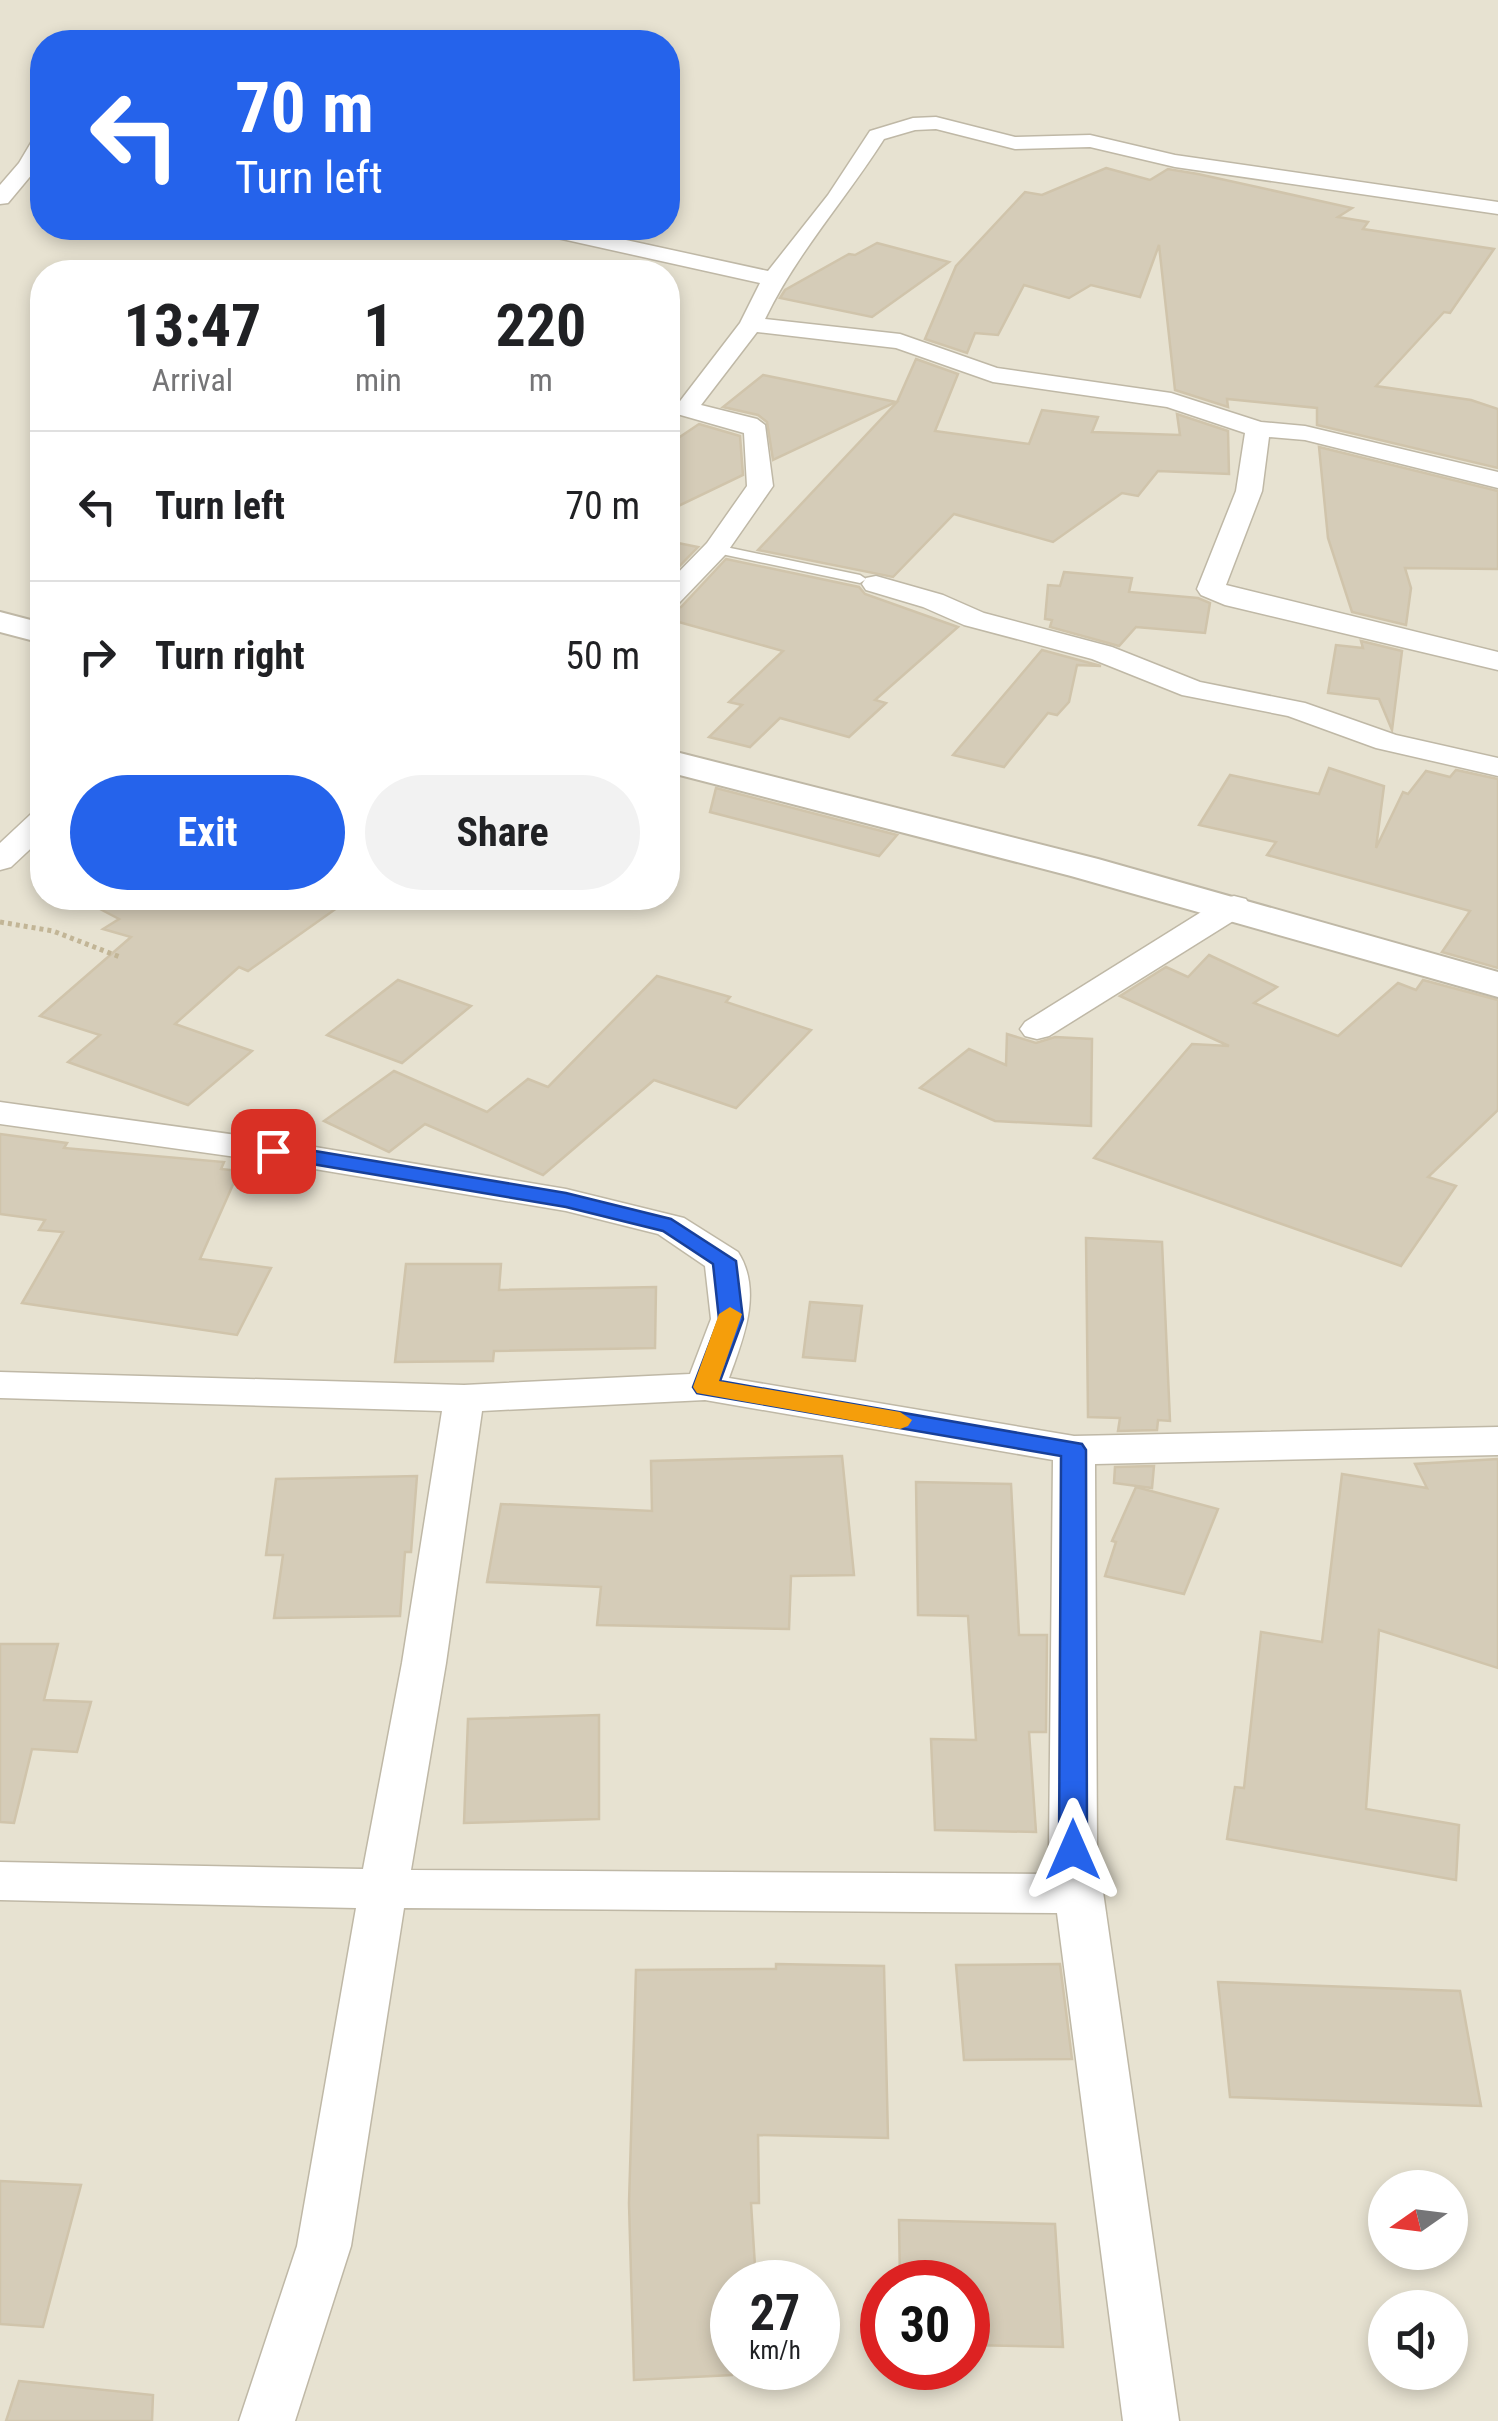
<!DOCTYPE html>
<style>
:root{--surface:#fff;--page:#f2f2f2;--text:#202124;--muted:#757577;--line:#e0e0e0;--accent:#2563eb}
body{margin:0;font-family:"Roboto Condensed",sans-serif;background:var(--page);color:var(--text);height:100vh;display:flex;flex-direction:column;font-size:38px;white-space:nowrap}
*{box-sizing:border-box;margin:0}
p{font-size:32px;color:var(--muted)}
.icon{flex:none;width:55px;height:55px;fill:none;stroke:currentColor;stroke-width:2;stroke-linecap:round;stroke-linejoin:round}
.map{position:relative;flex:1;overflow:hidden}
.panel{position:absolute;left:30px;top:260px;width:650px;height:650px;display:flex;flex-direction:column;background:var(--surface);border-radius:40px;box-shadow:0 5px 15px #0003}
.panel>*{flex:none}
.guide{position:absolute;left:30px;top:30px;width:650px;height:210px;border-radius:40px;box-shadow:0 5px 15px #0003;background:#2563eb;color:#fff;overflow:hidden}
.needle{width:65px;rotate:256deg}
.buttons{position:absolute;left:1368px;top:2170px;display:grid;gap:20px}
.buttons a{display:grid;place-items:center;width:100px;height:100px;border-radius:50%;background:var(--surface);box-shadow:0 5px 15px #0003;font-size:50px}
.speed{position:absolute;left:710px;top:2260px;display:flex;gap:20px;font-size:50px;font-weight:700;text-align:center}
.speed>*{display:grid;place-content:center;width:130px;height:130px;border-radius:50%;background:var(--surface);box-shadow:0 5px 15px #0003;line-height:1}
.speed small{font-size:25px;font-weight:400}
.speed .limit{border:15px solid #d22;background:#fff;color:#111}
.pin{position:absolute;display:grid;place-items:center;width:85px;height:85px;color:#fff;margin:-42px;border-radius:20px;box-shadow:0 5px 15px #0006}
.me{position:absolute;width:110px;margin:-55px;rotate:0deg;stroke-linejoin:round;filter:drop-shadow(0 0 8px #0008)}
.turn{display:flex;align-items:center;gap:35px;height:210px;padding:0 40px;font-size:45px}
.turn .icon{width:130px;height:130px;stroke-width:2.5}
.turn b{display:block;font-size:70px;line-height:85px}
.eta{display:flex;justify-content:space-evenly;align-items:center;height:170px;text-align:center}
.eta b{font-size:60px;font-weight:700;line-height:70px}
.primary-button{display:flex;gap:20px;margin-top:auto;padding:20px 40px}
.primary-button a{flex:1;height:115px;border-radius:60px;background:var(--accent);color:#fff;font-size:40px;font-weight:700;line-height:115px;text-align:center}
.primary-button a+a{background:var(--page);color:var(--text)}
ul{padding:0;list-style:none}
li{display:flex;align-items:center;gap:30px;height:150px;padding:0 40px;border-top:2px solid var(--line)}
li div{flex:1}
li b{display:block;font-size:38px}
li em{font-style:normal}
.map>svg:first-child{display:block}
.residential{fill:#e7e2d1;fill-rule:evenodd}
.building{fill:#d5ccb8;stroke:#d0c4ab;stroke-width:2.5}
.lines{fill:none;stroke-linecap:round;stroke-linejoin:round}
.service-casing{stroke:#bfb8a6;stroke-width:3}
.minor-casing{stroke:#bfb8a6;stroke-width:3}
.tertiary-casing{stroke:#bfb8a6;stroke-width:4}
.path{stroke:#c2b596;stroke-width:5;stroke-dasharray:4 4;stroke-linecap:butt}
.service{fill:#fff;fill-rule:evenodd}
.minor{fill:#fff;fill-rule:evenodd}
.tertiary{fill:#fff;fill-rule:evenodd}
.route{fill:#2563eb;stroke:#184099;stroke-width:2.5}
.slow{fill:#f59e0b}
</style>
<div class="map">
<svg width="1498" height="2421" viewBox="0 0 1498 2421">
<rect width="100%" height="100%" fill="#f3efe4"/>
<path class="residential" d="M0,0H1498V2421H0ZM42,42H668V228H42ZM42,272H668V898H42ZM1385,2188H1450V2252H1385ZM732,2282H818V2368H732ZM882,2282H968V2368H882ZM1385,2308H1450V2372H1385Z"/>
<g class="building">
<polygon points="1106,168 1150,180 1168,169 1198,174 1352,208 1338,217 1368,222 1363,229 1494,249 1450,313 1444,312 1376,386 1471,400 1498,409 1498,468 1317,425 1317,408 1227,399 1228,407 1175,390 1159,245 1140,297 1091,285 1069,298 1024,285 998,335 975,333 967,353 925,339 956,266 1025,192 1042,195"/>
<polygon points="877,243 949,262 872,317 780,298 785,290 849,254 855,255"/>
<polygon points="916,359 958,374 935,431 1029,444 1042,410 1098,417 1092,432 1180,435 1177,414 1228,431 1229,474 1158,471 1138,496 1122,493 1053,542 954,514 893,577 758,550 897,402"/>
<polygon points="763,375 896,402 773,460 767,422 758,415 723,407"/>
<polygon points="699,424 740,436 743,475 668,511 668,445"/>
<polygon points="1319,447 1498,491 1498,569 1405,568 1411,588 1406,625 1352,612 1328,538"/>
<polygon points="668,541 698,547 668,578"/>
<polygon points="726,559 859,587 865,594 958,627 875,700 886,703 849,737 780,718 750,747 709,737 742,705 729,702 783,651 668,619 668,609 681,607"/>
<polygon points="1064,572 1132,578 1129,592 1198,598 1210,603 1205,633 1136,627 1119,646 1050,627 1052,620 1045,619 1048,585 1060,586"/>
<polygon points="1361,641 1402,651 1392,730 1379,699 1328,693 1336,645 1363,648"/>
<polygon points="1042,650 1101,666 1077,665 1069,702 1057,715 1048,713 1004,767 953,755"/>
<polygon points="1329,768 1384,786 1376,848 1403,792 1408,794 1426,771 1450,777 1456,770 1498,779 1498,968 1442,952 1470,911 1267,855 1276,842 1199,825 1230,775 1319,794"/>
<polygon points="716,788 897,835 879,856 710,812"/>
<polygon points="79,898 351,898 248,971 239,967 175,1024 252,1051 188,1105 68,1062 100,1035 40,1016 131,937 103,929 119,919"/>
<polygon points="1209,955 1277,987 1254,1003 1338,1036 1398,983 1416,990 1423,980 1498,1000 1498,1110 1428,1177 1456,1186 1401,1266 1094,1158 1192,1044 1229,1046 1120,996 1166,967 1188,977"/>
<polygon points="657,976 730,997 726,1002 811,1030 736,1108 654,1080 543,1175 425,1124 389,1152 324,1121 394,1071 487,1112 528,1079 548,1087"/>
<polygon points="398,980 471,1006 402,1063 327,1035"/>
<polygon points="1007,1034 1036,1043 1055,1037 1092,1039 1091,1126 995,1121 920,1088 969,1049 1006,1065"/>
<polygon points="0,1134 67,1143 64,1148 224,1162 221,1169 239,1171 200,1259 271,1268 237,1335 22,1303 63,1232 39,1230 45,1220 0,1214"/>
<polygon points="1086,1238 1162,1242 1170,1421 1158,1420 1157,1430 1118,1431 1120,1418 1088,1417"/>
<polygon points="406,1264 501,1264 499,1290 656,1287 655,1348 494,1351 493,1361 395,1362"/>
<polygon points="810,1302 862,1306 855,1361 803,1357"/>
<polygon points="842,1456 854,1575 791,1576 789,1629 597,1625 601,1587 487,1582 501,1504 652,1511 651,1461"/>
<polygon points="1498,1459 1498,1668 1379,1630 1366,1809 1459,1825 1456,1880 1227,1839 1235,1787 1244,1788 1261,1632 1322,1642 1342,1474 1427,1488 1415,1464"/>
<polygon points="1154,1466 1152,1488 1114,1483 1115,1467"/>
<polygon points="417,1476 411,1552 405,1552 400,1616 274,1618 283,1555 266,1555 276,1479"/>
<polygon points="916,1482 1011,1484 1019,1635 1047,1635 1046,1732 1029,1732 1036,1832 935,1830 931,1739 976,1740 968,1616 918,1615"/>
<polygon points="1136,1487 1218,1509 1184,1594 1105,1576 1116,1542 1112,1541"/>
<polygon points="0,1644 58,1644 44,1700 91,1702 77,1752 32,1749 14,1823 0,1822"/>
<polygon points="599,1715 599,1819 464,1823 468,1719"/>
<polygon points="776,1964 884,1966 888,2138 758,2135 759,2203 751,2203 756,2282 732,2282 732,2375 634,2380 629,2203 636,1970 776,1969"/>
<polygon points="1060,1964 1072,2059 964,2060 956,1965"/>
<polygon points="1218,1982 1460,1991 1481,2106 1230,2097"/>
<polygon points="0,2181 81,2185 43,2327 0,2324"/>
<polygon points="899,2220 1055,2224 1063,2347 968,2345 968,2282 900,2282"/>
<polygon points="19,2381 153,2395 152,2421 6,2421"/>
</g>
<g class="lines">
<defs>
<polygon id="service" points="716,545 860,575 866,579 860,583 712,552 710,549"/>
<g id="minor">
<path d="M936,117L1015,137L1090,135L1175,155L1498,202V214L1175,167L1090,147L1015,149L936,129L915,130L884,139C846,199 796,254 765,319L900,334L997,368L1171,393L1261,422L1305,426L1498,472V488L1305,440L1269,437L1262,491L1226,585L1498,652V670L1225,605L1201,595L1197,589L1236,491L1245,433L1167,407L993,382L896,348L757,332L701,405L757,419L765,425L773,486L725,555L678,604L668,606V583L707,543L747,486L744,433L677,414L674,409L740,323L760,283L544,235L533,228H571L768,271L828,195L870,131L913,118Z"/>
<polygon points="42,134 42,173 33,173 8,203 0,204 0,185 19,163 35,136"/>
<polygon points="876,576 943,595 984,613 1112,647 1200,682 1305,703 1396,735 1498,758 1498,776 1376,748 1288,716 1182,695 1092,659 964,625 923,607 866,590 862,584 866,578"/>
<polygon points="42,812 42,838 11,867 0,870 0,843 31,814"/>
<polygon points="1234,896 1246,899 1250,906 1246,913 1049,1036 1037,1039 1025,1036 1020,1029 1025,1022 1222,899"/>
<path d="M0,1102L273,1140L566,1189L684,1218L738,1252C763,1291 743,1339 729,1378L1074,1436L1498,1427V1455L1095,1464L1097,1850L1179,2421H1123L1057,1913L404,1908L351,2246L295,2421H239L297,2246L356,1908L0,1900V1862L363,1869L402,1663L442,1411L0,1398V1372L464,1385L690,1374L711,1319L705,1266L658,1234L566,1211L273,1162L0,1124ZM705,1400L1053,1460L1049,1850L1052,1874L411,1870L446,1663L482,1411Z"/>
</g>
<g id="tertiary">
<polygon points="0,612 42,623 42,643 0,632"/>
<polygon points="668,750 1098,859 1498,972 1498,997 1071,876 668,772"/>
</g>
</defs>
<use href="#service" class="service-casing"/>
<use href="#minor" class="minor-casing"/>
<use href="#tertiary" class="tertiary-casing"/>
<polyline class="path" points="0,922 53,931 120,957"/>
<use href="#service" class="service"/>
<use href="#minor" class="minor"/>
<use href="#tertiary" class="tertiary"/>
</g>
<polygon class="route" points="273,1144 566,1193 671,1219 736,1261 743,1319 720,1381 1082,1444 1086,1450 1087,1850 1083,1858 1073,1861 1063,1858 1059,1850 1061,1456 697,1393 693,1387 719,1319 713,1264 663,1231 566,1207 265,1156 262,1151 265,1146"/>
<polygon class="slow" points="730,1307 742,1314 719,1381 900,1412 912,1420 908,1426 900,1429 697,1393 693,1387 719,1314"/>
</svg>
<div class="buttons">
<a><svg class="needle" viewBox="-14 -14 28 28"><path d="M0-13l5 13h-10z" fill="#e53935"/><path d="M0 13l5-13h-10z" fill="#757577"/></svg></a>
<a><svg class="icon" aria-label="sound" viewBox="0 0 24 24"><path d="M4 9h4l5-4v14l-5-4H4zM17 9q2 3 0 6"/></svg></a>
</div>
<div class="speed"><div>27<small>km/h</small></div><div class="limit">30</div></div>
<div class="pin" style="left:273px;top:1151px;background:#d93025"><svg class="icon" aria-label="arrive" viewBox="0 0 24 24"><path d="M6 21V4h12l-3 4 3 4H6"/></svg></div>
<svg class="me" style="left:1073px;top:1850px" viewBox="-20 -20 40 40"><path d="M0-17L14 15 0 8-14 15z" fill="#2563eb" stroke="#fff" stroke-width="4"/></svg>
<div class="guide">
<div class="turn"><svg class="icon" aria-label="left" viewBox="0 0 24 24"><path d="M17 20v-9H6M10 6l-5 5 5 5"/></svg><div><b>70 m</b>Turn left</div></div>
</div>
<section class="panel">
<div class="eta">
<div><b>13:47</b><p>Arrival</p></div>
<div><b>1</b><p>min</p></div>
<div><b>220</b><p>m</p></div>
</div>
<ul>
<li><svg class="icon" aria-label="left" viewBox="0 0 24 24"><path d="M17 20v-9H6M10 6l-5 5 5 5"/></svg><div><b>Turn left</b></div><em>70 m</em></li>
<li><svg class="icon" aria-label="right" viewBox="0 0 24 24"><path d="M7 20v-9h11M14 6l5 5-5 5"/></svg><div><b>Turn right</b></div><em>50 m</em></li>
</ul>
<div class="primary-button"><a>Exit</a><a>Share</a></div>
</section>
</div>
